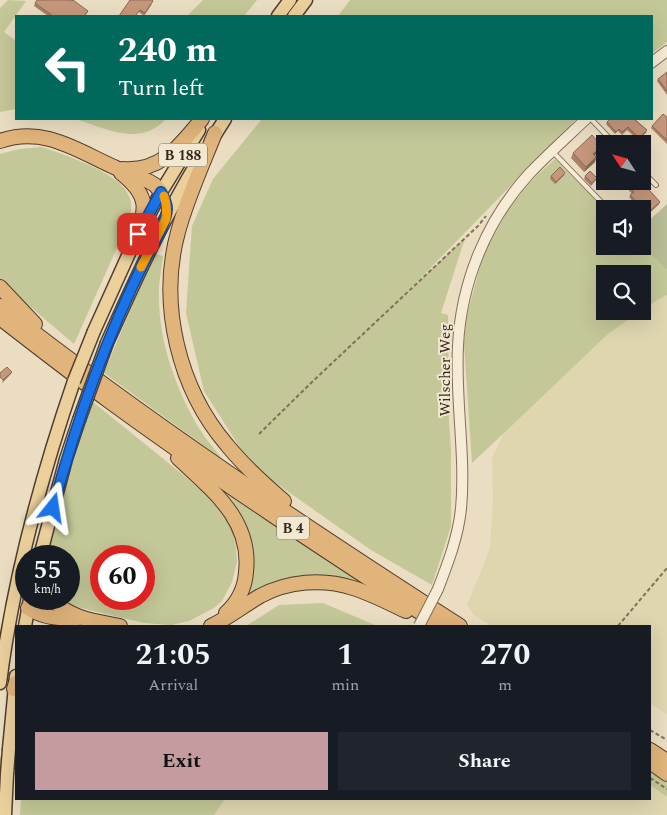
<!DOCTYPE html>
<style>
:root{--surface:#171b24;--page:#20242c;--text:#f1f3f6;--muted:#9ea1a6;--accent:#c49b9e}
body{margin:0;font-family:Spectral,serif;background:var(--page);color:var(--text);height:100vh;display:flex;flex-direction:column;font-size:19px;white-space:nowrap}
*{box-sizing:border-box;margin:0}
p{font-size:16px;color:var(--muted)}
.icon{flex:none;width:28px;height:28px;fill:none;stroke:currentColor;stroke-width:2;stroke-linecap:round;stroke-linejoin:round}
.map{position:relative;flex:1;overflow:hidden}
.panel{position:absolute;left:15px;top:625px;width:636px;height:175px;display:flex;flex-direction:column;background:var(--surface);border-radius:0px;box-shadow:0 5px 20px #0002}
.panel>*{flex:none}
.banner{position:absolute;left:15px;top:15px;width:638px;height:105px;border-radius:0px;box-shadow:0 5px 20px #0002;background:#00695c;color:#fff;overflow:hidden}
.needle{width:32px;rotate:306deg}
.fabs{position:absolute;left:596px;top:135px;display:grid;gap:10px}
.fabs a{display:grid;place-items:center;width:55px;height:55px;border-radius:0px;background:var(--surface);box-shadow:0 5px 20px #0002;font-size:25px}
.speed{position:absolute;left:15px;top:545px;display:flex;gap:10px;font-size:25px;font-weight:700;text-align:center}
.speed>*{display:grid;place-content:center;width:65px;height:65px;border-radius:50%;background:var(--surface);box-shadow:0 5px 20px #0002;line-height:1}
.speed small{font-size:12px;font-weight:400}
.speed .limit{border:8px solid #d22;background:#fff;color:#111}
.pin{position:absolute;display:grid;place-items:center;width:42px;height:42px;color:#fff;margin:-21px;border-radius:10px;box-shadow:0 2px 8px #0006}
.me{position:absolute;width:55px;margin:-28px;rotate:15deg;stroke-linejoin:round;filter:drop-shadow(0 0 4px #0008)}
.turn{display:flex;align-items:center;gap:18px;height:105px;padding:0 20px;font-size:22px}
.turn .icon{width:65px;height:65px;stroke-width:2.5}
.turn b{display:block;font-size:35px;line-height:42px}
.eta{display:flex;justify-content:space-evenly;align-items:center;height:85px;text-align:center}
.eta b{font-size:30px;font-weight:700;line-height:35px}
.primary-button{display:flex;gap:10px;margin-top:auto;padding:10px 20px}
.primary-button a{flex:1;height:58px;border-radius:0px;background:var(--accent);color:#111;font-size:20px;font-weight:700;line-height:58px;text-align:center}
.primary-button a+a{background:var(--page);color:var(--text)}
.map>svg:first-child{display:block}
.farmland{fill:#dfd6b0}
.green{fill:#c4c797;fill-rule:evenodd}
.cemetery{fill:#b9bd96}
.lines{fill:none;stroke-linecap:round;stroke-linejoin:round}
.tertiary-tunnel{stroke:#c6b9a1;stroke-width:10;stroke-dasharray:10 5;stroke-linecap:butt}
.service-casing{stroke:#836f5b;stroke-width:6}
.tertiary-casing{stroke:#836f5b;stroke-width:12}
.primary-casing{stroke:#513d2f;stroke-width:15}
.trunk-casing{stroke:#513d2f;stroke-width:16}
.path{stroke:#836f5b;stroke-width:2;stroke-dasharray:4 2.5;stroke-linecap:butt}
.service{stroke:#f6ebd5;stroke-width:4}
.tertiary{stroke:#f6ebd5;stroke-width:10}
.primary{stroke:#ebd09c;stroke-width:12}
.trunk{stroke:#e0b47a;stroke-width:14}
.tertiary-bridge-casing{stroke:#836f5b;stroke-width:12;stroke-linecap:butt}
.primary-bridge-casing{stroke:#513d2f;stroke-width:15;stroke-linecap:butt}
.tertiary-bridge{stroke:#f6ebd5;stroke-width:10}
.primary-bridge{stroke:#ebd09c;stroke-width:12}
.wall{fill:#aa826a}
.shaded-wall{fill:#8b6a56}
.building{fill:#c6977b;stroke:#8b6a56}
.route-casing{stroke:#114b97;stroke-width:12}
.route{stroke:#1a73e8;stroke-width:9}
.slow{stroke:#f59e0b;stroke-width:9}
.labels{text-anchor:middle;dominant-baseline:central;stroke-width:4;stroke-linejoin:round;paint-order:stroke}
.shield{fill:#f2e8d1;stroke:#6d6254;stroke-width:1}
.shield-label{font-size:14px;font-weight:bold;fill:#34281e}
.street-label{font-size:15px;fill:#34281e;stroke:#f2e8d1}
</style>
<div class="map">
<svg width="667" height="815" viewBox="0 0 667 815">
<rect width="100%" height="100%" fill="#eaddc2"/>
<g class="farmland">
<polygon points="667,295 667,714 650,704 650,626 492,626 474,615 467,605 490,549 493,499 492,458 503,434 608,334 659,299"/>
<polygon points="650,785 667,797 667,815 214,815 225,799 650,799"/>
</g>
<g class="green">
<polygon points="8,0 26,1 4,32 16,41 16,109 0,112 0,8"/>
<polygon points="203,0 257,0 244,16 187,16"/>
<polygon points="350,0 667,0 667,42 651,54 651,16 338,16"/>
<path d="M76,119H166C140,147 107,129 76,119Z"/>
<polygon points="262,119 576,119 406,293 465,238 441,313 448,315 449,421 451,449 451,526 432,585 371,550 273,481 242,451 204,391 186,313 192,226 213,179"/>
<path d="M41,147C60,152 97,167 113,178C119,182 126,189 129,196C133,204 131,214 128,223L74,344L20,298L0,279V154L19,149Z"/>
<polygon points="555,159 605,210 605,246 642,246 643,245 667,270 667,295 659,299 643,310 642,274 605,274 605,311 641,311 608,334 503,434 472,463 464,344 467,315 483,255 508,210 521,193 536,176"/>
<path d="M156,254L163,256C162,266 160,276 159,286C157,335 173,383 197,425C204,437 214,448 222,459L104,373C121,333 136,293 156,254Z"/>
<path d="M93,402L182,474L205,494L219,510L233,532L236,548L237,562L232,582L222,601L214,608L189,621L171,625L144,623L68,605L58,599H69V556H47L69,470ZM101,556H144V599H101Z"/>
<path d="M193,468L388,598L339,579L245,602C247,588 252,571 252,556C254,518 218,492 193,468Z"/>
<polygon points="323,603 375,625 375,626 246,626 279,605"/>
<polygon points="650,770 667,782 667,797 650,785"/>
<polygon points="21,799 225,799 214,815 20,815"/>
</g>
<polygon class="cemetery" points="667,204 667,270 642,245 643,226"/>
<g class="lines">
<polyline class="tertiary-tunnel" points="0,762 16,762"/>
<defs>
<g id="service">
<polyline points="591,119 615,144"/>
<polyline points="552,151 608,209"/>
<polyline points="642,171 656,185"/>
</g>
<g id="tertiary">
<polyline points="651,63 667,51"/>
<path d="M438,589C448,563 458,537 461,509C466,455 455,400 458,346C461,283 486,221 529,174C547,155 567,137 586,119"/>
</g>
<g id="primary">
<polyline points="278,16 290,0"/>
<polyline points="294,16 306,0"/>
<polyline points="211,141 225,119"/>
<polyline points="94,331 131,249 161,192 199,130"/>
<path d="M107,343C135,280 164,217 200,158"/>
<polyline points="40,556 66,459 79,420"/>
<polyline points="25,626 30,599"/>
<path d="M0,683C13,580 40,480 74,381"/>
<polyline points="9,749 16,676"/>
<polyline points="5,815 7,774"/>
</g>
<g id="trunk">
<path d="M215,133C202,166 187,198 178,232C158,305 179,389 227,445C244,466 264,484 284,501"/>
<path d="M0,141C44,126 76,150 114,167C126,173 139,176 150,182L155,185L161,192"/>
<path d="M123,169C162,172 180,145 202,119"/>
<path d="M121,173C155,200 144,214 131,249"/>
<polyline points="0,287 35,324"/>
<path d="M0,306C147,421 303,525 460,626"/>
<path d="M0,318C36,346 72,374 109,401C217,480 329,553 441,626"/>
<path d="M178,458C212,490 252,520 246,572C245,588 237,603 226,613"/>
<path d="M52,599C71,619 94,621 120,626"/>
<path d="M28,608C44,618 59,619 78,618"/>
<path d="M211,626C228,618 243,606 260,596C288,581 323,578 353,588C372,594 389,603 406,611"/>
<polyline points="14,689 16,683"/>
<polyline points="650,750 667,761"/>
<polyline points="650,762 667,774"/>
</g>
</defs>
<use href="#service" class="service-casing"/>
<use href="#tertiary" class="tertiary-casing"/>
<use href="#primary" class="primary-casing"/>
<use href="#trunk" class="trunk-casing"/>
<g class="path">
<polyline points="259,434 313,381 478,226 486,216"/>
<polyline points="618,626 667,568"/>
<polyline points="650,730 667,740"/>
<polyline points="650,778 667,789"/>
</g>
<use href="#service" class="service"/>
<use href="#tertiary" class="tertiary"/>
<use href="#primary" class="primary"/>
<use href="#trunk" class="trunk"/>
<defs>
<polyline id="tertiary-bridge" points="419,626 438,589"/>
<g id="primary-bridge">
<polyline points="74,381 94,331"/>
<polyline points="79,420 107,343"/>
<polyline points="7,774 9,749"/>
</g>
</defs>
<use href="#tertiary-bridge" class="tertiary-bridge-casing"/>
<use href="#primary-bridge" class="primary-bridge-casing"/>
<use href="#tertiary-bridge" class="tertiary-bridge"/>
<use href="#primary-bridge" class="primary-bridge"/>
</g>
<g class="wall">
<polygon points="35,3 88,11 86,15 88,16 48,16 34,6"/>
<polygon points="152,4 144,16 139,12 119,16"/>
<polygon points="667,72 667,95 657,81 658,79"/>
<polygon points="667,117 667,144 651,128 652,126"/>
<polygon points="636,120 647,130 646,133 638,140 627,130 622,135 618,131 615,134 606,124 607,122"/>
<polygon points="600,150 595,156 596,157 595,162 584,172 571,158 573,153"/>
<polygon points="605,170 605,181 601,176 601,173"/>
<polygon points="564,175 555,184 550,179 551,176"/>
<polygon points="585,176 596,180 591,186 584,179"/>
<polygon points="606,181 641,181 659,204 646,216 642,212 642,209 640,209 629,197 632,194 622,182 614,190"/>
</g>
<g class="shaded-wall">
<polygon points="602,146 600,150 591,159 593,154"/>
<polygon points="596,157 595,162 584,172 586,167"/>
<polygon points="565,173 564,175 555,184 556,182"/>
<polygon points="621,181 622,181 622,182 614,190 614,188"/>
<polygon points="660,202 659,204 646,216 647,214"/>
<polygon points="12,372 11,374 2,383 3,380"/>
</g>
<g class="building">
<polygon points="37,0 70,0 72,1 73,0 88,11 85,15 88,16 53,16 35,3"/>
<polygon points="130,0 152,0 153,1 145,13 140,10 135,16 119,16"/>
<polygon points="667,72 667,91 658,79"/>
<polygon points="663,114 667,117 667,140 652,126"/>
<polygon points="610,119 636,119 635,120 647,130 639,138 628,127 622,132 619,129 616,132 607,122"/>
<polygon points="592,135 602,146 593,154 596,157 586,167 573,153"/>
<polygon points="560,167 565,173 556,182 551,176"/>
<polygon points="605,170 605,177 601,173"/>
<polygon points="590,171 597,178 592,183 585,176"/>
<polygon points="609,181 621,181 614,188"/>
<polygon points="624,181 641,181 660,202 647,214 630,195 634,192"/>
<polygon points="7,367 12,372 3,380 0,377 0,373"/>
</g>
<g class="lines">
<defs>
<path id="route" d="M53,508C76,422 106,338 146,258C152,246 167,222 167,209C167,203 164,197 161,192L138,234"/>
</defs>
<use href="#route" class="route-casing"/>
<use href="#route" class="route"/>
<path class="slow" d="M141,267L166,219C167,211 167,204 164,196"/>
</g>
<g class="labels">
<g class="shield">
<rect x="159" y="143.5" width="48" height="23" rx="4"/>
<rect x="277" y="516.5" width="32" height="23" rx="4"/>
</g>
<g class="shield-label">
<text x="183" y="155">B 188</text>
<text x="293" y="528">B 4</text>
</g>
<g class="street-label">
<text transform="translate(445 370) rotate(-90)">Wilscher Weg</text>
</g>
</g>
</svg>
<div class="fabs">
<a><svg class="needle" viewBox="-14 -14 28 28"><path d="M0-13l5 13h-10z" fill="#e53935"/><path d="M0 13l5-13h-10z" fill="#9ea1a6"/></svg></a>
<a><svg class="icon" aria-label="sound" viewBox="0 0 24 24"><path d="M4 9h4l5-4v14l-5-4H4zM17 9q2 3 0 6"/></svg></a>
<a><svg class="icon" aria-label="search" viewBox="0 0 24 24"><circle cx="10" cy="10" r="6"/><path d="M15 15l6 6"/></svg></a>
</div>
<div class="speed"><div>55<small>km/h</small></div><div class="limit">60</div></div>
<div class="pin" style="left:138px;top:234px;background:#d93025"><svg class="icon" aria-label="arrive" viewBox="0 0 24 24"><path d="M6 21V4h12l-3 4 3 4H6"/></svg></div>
<svg class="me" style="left:53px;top:508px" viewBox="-20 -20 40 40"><path d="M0-17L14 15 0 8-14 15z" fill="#1a73e8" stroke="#fff" stroke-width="4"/></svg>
<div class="banner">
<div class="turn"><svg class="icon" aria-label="left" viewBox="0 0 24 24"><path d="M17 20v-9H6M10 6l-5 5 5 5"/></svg><div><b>240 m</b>Turn left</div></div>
</div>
<section class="panel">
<div class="eta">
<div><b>21:05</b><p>Arrival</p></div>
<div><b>1</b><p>min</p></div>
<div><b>270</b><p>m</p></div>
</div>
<div class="primary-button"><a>Exit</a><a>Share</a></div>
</section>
</div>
